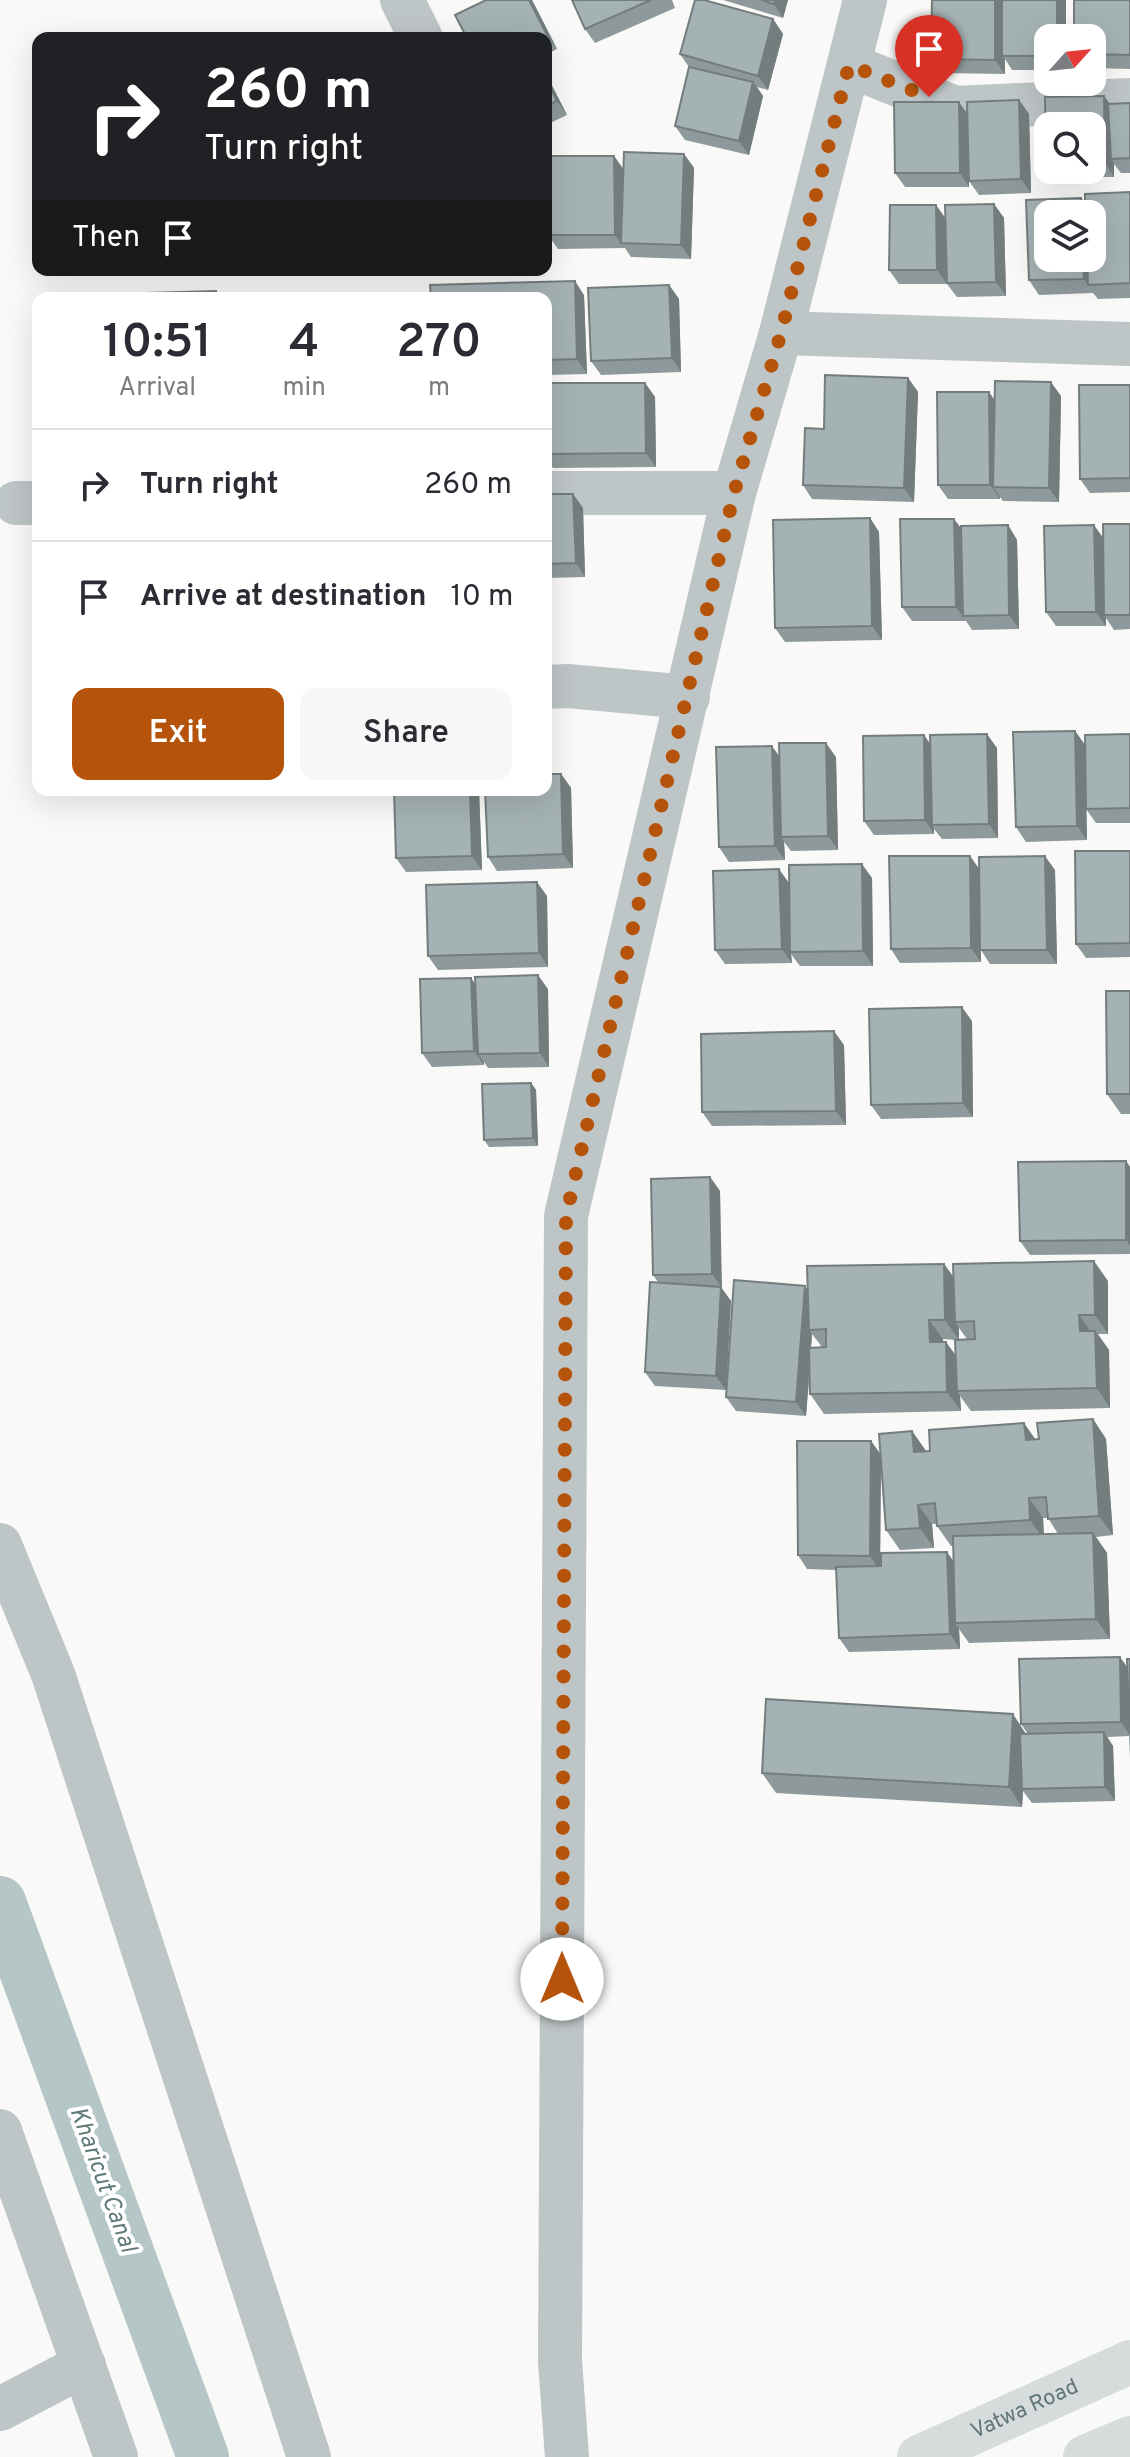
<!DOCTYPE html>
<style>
:root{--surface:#fff;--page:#f7f7f7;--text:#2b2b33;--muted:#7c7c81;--line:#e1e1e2;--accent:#b45309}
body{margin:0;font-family:Overpass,sans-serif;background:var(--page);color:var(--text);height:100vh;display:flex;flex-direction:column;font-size:30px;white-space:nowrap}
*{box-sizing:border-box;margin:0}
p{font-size:26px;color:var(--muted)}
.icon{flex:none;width:44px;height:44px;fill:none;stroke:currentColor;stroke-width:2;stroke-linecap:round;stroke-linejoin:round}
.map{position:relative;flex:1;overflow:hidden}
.drawer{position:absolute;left:32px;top:292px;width:520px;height:504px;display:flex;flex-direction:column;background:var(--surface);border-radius:16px;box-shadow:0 8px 32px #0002}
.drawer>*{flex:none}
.banner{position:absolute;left:32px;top:32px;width:520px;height:244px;border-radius:16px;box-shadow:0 8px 32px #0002;background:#202124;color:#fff;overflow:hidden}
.needle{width:52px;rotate:63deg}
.controls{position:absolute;left:1034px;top:24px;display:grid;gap:16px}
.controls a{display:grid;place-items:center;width:72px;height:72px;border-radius:16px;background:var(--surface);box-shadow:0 8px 32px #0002;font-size:40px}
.pin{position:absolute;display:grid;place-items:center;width:68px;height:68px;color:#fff;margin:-82px -34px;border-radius:50% 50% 50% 0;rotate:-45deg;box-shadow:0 0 8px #0007}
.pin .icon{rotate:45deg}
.me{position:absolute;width:88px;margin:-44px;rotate:0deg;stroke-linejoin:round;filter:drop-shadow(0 0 6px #0008)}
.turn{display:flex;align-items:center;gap:28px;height:168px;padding:0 40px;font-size:36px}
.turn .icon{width:104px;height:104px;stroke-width:2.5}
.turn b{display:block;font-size:56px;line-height:68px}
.then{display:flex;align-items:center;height:76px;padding:0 40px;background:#0003;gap:16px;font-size:30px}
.eta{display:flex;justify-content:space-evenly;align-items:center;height:136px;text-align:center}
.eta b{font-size:48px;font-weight:600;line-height:56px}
.action{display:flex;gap:16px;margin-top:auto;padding:16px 40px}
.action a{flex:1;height:92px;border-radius:16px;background:var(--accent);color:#fff;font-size:32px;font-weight:600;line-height:92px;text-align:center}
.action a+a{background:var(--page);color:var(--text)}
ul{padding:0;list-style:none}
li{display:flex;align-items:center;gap:24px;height:112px;padding:0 40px;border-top:2px solid var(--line)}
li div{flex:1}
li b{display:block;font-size:30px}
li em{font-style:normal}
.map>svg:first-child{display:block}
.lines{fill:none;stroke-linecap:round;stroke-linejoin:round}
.canal{stroke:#b5c6c6;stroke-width:52}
.minor{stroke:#bec5c6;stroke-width:44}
.major{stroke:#d6dbdc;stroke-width:44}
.wall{fill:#8e999b;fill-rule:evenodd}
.shaded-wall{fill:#747d7e}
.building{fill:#a5b2b4;stroke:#747d7e;stroke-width:2}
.route{stroke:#b45309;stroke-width:14;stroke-dasharray:0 25.2}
.labels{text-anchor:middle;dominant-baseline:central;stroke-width:8;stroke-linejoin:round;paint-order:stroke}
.street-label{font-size:22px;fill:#61767a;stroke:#fff}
.water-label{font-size:24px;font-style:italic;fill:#607a7a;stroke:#fff}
</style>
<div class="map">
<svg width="1130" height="2457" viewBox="0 0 1130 2457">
<rect width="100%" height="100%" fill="#f9f9f7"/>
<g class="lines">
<polyline class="canal" points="0,1902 203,2457"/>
<g class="minor">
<polyline points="402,0 421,38"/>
<polyline points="849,65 955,108 1130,100"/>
<polyline points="781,333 1130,344"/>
<polyline points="546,493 734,493"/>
<polyline points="16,503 38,503"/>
<polyline points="546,687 568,686 688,697"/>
<polyline points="0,1545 53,1674 309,2457"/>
<polyline points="0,2131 116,2457"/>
<polyline points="0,2409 84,2365"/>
<polyline points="567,2457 560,2361 566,1216 734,493 781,333 865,0"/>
</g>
<g class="major">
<path id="s1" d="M919,2457L1130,2362"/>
<polyline points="1085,2457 1130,2438"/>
</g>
</g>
<g class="wall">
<polygon points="486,0 532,0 557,49 546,55 546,38 467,38"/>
<polygon points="572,0 672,0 675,8 595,43 585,29"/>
<polygon points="723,0 788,0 783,18"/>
<polygon points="932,0 1066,0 1066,38 1048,38 1048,70 1012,70 1005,59 1005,74 941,73 931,59"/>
<polygon points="1130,0 1130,69 1092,68 1092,38"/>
<polygon points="773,19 783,34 768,90 757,87 763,96 749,155 685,140 675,126 689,67 680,54"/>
<polygon points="546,74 567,115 546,125"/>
<polygon points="1104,96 1110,104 1130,103 1130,173 1121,173 1114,164 1114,177 1056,177 1050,170 1092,170 1092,126 1048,126 1048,167 1046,163 1045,97"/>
<polygon points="1019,100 1029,114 1031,193 979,195 969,181 969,187 905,187 895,173 967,114"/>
<polygon points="684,154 694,168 691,259 631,257 625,248 558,249 548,235 614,156 623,169"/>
<polygon points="1130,192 1130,298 1098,299 1093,293 1039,295 1029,280 1081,198 1085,203"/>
<polygon points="994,204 1004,218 1006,296 957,297 947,284 899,284 889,270 936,205 945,218"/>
<polygon points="669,285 679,299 681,372 601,375 591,361"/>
<polygon points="584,295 587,374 546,375 546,298"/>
<polygon points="908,378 918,392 914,502 812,499 803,485 824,429"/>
<polygon points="546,383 645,383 655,397 656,467 553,468 548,461 549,476 546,476"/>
<polygon points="1130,385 1130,492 1090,493 1080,479"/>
<polygon points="1061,396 1059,502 1003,501 1000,497 1000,499 948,499 938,485 994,399"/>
<polygon points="546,494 573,494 583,508 585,577 546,578"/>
<polygon points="870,518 879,532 882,640 785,642 775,628"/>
<polygon points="954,519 961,528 1008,525 1017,540 1019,629 972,630 966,621 912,621 902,607"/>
<polygon points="1130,524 1130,629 1114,630 1106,618 1106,626 1056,626 1046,612 1103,537"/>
<polygon points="1075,731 1085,745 1087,840 1026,842 1016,827"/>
<polygon points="1130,734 1130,823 1096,823 1086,809"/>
<polygon points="924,735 930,745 997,748 998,838 942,839 934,829 934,834 874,835 864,821"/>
<polygon points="780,757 836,757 838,850 791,851 784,842 785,860 729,862 719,847"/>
<polygon points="561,774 571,788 573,868 497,871 488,857"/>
<polygon points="479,790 482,870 406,872 396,858"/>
<polygon points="1130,851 1130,957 1086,958 1076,944"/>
<polygon points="970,856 979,869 1055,870 1057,964 990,964 981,950 981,962 900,963 891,949"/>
<polygon points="872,878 873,966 800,966 791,954 792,963 725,964 715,950 789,882"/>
<polygon points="547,896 548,967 438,970 428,956"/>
<polygon points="476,984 548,989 549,1067 488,1068 484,1062 484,1065 432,1067 422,1053"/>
<polygon points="1130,991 1130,1114 1121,1114 1107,1094"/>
<polygon points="972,1021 973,1117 881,1119 871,1105"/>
<polygon points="844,1045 846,1125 712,1126 702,1112"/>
<polygon points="531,1083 536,1090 538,1146 489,1147 484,1140"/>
<polygon points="1126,1161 1130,1167 1130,1254 1030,1255 1020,1241"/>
<polygon points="710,1177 720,1191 721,1288 731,1301 726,1390 655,1386 645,1372 658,1282 653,1275"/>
<path d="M944,1264L954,1278L1108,1281V1334H1098L1109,1350L1110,1408L971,1411L960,1396L961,1411L824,1414L810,1394V1369L806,1416L736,1411L726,1397L808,1290ZM959,1328L967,1339H959ZM812,1334L822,1347L811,1348ZM943,1339L955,1340L956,1356L943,1342Z"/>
<path d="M1093,1419L1106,1439L1113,1535L1096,1537L1107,1553L1110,1639L969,1643L959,1629L960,1649L849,1652L839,1638L836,1570L807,1569L798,1555L871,1441L881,1455L880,1566L954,1561L953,1546H951L937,1526V1524H932L934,1548L900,1550L886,1530L912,1431L926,1451L1039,1439ZM1043,1518H1048L1058,1534H1044Z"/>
<polygon points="1130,1659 1130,1758 1129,1736 1107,1737 1113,1746 1115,1801 1032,1803 1023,1791 1022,1807 776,1793 762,1773 1028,1734 1021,1724 1128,1668"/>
</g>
<g class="shaded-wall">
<polygon points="529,0 532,0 557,49 547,35"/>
<polygon points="775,0 788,0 783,18 774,4"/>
<polygon points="995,0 1004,0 1002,56 1005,59 1005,74 995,60"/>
<rect x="1057" y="0" width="9" height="38"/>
<polygon points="773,19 783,34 768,90 758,76"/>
<polygon points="546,74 567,115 557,101 546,79"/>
<polygon points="753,82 763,96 749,155 739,141"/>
<polygon points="1104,96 1114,110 1111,159 1114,164 1114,177 1105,163"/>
<polygon points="1019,100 1029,114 1031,193 1021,179"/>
<polygon points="959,102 969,116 969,187 960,173"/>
<polygon points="684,154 694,168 691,259 681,245"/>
<polygon points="614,156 624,170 621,243 625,249 615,235"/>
<polygon points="1081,198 1091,212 1091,214 1082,214"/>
<polygon points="994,204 1004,218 1006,296 996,282"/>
<polygon points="936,205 946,219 947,284 937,270"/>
<polygon points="1083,258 1092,258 1088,285 1084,279"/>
<polygon points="575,281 584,295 587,374 577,359"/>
<polygon points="669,285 679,299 681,372 672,358"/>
<polygon points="908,378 918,392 914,502 904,488"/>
<polygon points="1051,382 1061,396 1059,502 1049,488"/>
<polygon points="645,383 655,397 656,467 646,453"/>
<polygon points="989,392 999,406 993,487 1000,497 1000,499 990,485"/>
<polygon points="546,457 548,461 549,476 546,472"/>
<polygon points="573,494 583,508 585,577 576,563"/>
<polygon points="870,518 879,532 882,640 872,626"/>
<polygon points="954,519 964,533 963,616 966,621 956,607"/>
<polygon points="1008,525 1017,540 1019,629 1009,615"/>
<polygon points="1094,525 1104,539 1104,615 1106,618 1106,626 1096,612"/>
<polygon points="546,719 548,768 546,766"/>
<polygon points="1075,731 1085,745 1087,840 1077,826"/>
<polygon points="987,734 997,748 998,838 989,824"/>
<polygon points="924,735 934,749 932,825 934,829 934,834 925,820"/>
<polygon points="826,743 836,757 838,850 828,836"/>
<polygon points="772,746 782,760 781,837 784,842 785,860 775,846"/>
<polygon points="561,774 571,788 573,868 563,854"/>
<polygon points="470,790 479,790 482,870 472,856"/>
<polygon points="970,856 980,870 981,962 971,948"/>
<polygon points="1045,856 1055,870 1057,964 1047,950"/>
<polygon points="862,864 872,878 873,966 863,951"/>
<polygon points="779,869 789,883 790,952 791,954 792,963 782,949"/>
<polygon points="537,882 547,896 548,967 539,953"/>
<polygon points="538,975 548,989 549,1067 540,1053"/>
<polygon points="471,978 481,992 478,1054 484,1062 484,1065 474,1051"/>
<polygon points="962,1007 972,1021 973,1117 963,1103"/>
<polygon points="834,1031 844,1045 846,1125 836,1111"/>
<polygon points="531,1083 536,1090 538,1146 533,1138"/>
<polygon points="1126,1161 1130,1167 1130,1245 1126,1240"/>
<polygon points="710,1177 720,1191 722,1288 712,1274"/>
<polygon points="1094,1261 1108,1281 1108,1334 1095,1315"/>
<polygon points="944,1264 958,1283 955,1322 959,1328 959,1340 945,1320"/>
<polygon points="805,1286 815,1300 809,1330 812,1334 806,1416 796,1402"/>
<polygon points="721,1287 731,1301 726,1390 716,1376"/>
<polygon points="1079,1315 1093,1335 1080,1331"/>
<polygon points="929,1320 943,1339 944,1362 930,1342"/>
<polygon points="1095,1331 1109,1350 1110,1408 1097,1388"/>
<polygon points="946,1342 960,1361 957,1391 960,1396 961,1411 947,1392"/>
<polygon points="1093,1419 1106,1439 1113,1535 1099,1516"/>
<polygon points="1024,1423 1038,1443 1026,1440"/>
<polygon points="912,1431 926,1451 928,1472 914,1452"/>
<polygon points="871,1441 881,1455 880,1571 870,1556"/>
<polygon points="1029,1498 1043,1518 1044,1540 1030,1520"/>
<polygon points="918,1505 932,1524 934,1548 920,1528"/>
<polygon points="1093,1533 1107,1553 1110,1639 1096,1619"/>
<polygon points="947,1552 957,1566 955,1623 959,1629 960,1649 950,1634"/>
<polygon points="1120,1657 1130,1671 1130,1735 1121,1722"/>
<polygon points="1013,1714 1026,1734 1022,1789 1023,1791 1022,1807 1009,1787"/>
<polygon points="1104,1732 1113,1746 1115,1801 1105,1787"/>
</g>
<g class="building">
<polygon points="486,0 529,0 547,35 542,38 467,38 455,15"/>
<polygon points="572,0 651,0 585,29"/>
<polygon points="695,0 704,0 773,19 758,76 680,54"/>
<polygon points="761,0 775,0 774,4"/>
<polygon points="932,0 995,0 995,60 931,59"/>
<polygon points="1002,0 1057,0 1057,38 1048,38 1048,56 1002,56"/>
<polygon points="1074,0 1130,0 1130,55 1092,54 1092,38 1074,38"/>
<polygon points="689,67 753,82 739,141 675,126"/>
<polygon points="546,79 557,101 546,106"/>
<polygon points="1104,96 1105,163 1092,163 1092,126 1048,126 1048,163 1046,163 1045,97"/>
<polygon points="1019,100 1021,179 969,181 967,102"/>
<polygon points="894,102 959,102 960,173 895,173"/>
<polygon points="1130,103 1130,158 1111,159 1108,104"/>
<polygon points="624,152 684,154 681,245 621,243"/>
<polygon points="547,156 614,156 615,235 548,235"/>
<polygon points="1130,192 1130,283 1088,285 1087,258 1092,258 1092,214 1085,214 1085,194"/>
<polygon points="1081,198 1082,214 1048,214 1048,258 1083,258 1084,279 1029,280 1026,200"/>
<polygon points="994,204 996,282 947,283 945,205"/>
<polygon points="890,205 936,205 937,270 889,270"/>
<polygon points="575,281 577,359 546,360 546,298 431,298 430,285"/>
<polygon points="669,285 672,358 591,361 588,288"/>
<polygon points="216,291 216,298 111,298 110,294"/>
<polygon points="406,296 406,298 341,298 341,297"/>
<polygon points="825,375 908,378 904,488 803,485 805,428 824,429"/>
<polygon points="995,381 1051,382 1049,488 993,487"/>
<polygon points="546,383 645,383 646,453 546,454"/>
<polygon points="1079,385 1130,385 1130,478 1080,479"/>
<polygon points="937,392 989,392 990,485 938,485"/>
<polygon points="546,494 573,494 576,563 546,564"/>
<polygon points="870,518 872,626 775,628 773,520"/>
<polygon points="900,519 954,519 956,607 902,607"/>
<polygon points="1103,524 1130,524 1130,615 1104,615"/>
<polygon points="1008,525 1009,615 963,616 961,526"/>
<polygon points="1094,525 1096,612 1046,612 1044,526"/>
<polygon points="1075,731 1077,826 1016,827 1013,732"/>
<polygon points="987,734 989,824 932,825 930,735"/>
<polygon points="1130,734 1130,808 1086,809 1085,735"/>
<polygon points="924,735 925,820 864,821 863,736"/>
<polygon points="779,743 826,743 828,836 781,837"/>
<polygon points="772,746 775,846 719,847 716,747"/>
<polygon points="546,774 561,774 563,854 488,857 485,790 546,790"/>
<polygon points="394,790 470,790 472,856 396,858"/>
<polygon points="1075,851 1130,851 1130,943 1076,944"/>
<polygon points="889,856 970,856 971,948 891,949"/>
<polygon points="1045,856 1047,950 980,950 979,857"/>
<polygon points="862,864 863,951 790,952 789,865"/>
<polygon points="779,869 782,949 715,950 713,871"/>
<polygon points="537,882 539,953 428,956 426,885"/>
<polygon points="538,975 540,1053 478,1054 475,977"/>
<polygon points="471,978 474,1051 422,1053 420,979"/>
<polygon points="1106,991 1130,991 1130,1094 1107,1094"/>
<polygon points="962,1007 963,1103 871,1105 869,1009"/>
<polygon points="834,1031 836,1111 702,1112 701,1034"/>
<polygon points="531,1083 533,1138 484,1140 482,1084"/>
<polygon points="1126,1161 1126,1240 1020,1241 1018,1162"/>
<polygon points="710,1177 712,1274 653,1275 651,1179"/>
<polygon points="1094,1261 1095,1315 1079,1315 1080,1331 1095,1331 1097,1388 957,1391 955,1340 975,1339 974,1321 955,1322 953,1264"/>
<polygon points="944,1264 945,1320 929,1320 930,1342 946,1342 947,1392 810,1394 809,1348 826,1347 826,1329 809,1330 807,1266"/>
<polygon points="734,1280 805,1286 796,1402 726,1397"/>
<polygon points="650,1282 721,1287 716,1376 645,1372"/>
<polygon points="1093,1419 1099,1516 1048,1519 1046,1497 1029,1498 1030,1520 937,1526 935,1503 918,1505 920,1528 886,1530 879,1434 912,1431 914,1452 930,1451 929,1430 1024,1423 1026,1440 1039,1439 1037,1423"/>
<polygon points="797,1441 871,1441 870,1556 798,1555"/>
<polygon points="1093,1533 1096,1619 955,1623 953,1536"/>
<polygon points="947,1552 950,1634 839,1638 836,1567 881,1566 881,1553"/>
<polygon points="1120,1657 1121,1722 1021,1724 1019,1659"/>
<polygon points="1127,1659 1130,1659 1130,1715 1129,1715"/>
<polygon points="766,1699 1013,1714 1009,1787 762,1773"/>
<polygon points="1104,1732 1105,1787 1022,1789 1020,1734"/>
</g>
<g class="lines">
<polyline class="route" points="562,1979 566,1216 734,493 781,333 849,65 929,97"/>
</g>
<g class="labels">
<g class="street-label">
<text stroke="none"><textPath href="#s1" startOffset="116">Vatwa Road</textPath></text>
</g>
<g class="water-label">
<text transform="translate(102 2180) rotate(70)">Kharicut Canal</text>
</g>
</g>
</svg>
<div class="controls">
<a><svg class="needle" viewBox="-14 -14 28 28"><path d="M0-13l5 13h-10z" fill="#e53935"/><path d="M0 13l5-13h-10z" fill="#7c7c81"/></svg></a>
<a><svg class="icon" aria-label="search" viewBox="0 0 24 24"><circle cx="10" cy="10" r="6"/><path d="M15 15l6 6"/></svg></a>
<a><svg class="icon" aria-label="layers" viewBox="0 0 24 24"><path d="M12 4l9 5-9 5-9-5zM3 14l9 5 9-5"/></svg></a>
</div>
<div class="pin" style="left:929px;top:97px;background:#d93025"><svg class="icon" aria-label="arrive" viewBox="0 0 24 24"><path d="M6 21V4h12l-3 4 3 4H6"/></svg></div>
<svg class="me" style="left:562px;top:1979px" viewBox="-20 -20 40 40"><circle r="19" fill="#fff"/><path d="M0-13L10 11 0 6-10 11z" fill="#b45309"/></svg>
<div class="banner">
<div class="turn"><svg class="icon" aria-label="right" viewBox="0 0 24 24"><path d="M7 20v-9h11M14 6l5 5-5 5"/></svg><div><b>260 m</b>Turn right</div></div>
<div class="then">Then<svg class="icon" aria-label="arrive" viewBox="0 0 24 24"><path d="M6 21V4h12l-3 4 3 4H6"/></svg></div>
</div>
<section class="drawer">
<div class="eta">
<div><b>10:51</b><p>Arrival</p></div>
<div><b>4</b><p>min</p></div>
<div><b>270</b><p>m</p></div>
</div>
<ul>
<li><svg class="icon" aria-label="right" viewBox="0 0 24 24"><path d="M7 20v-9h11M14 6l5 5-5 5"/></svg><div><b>Turn right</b></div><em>260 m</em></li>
<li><svg class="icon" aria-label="arrive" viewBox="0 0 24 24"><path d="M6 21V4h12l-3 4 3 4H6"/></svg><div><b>Arrive at destination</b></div><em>10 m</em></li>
</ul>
<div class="action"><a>Exit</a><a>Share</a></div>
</section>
</div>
